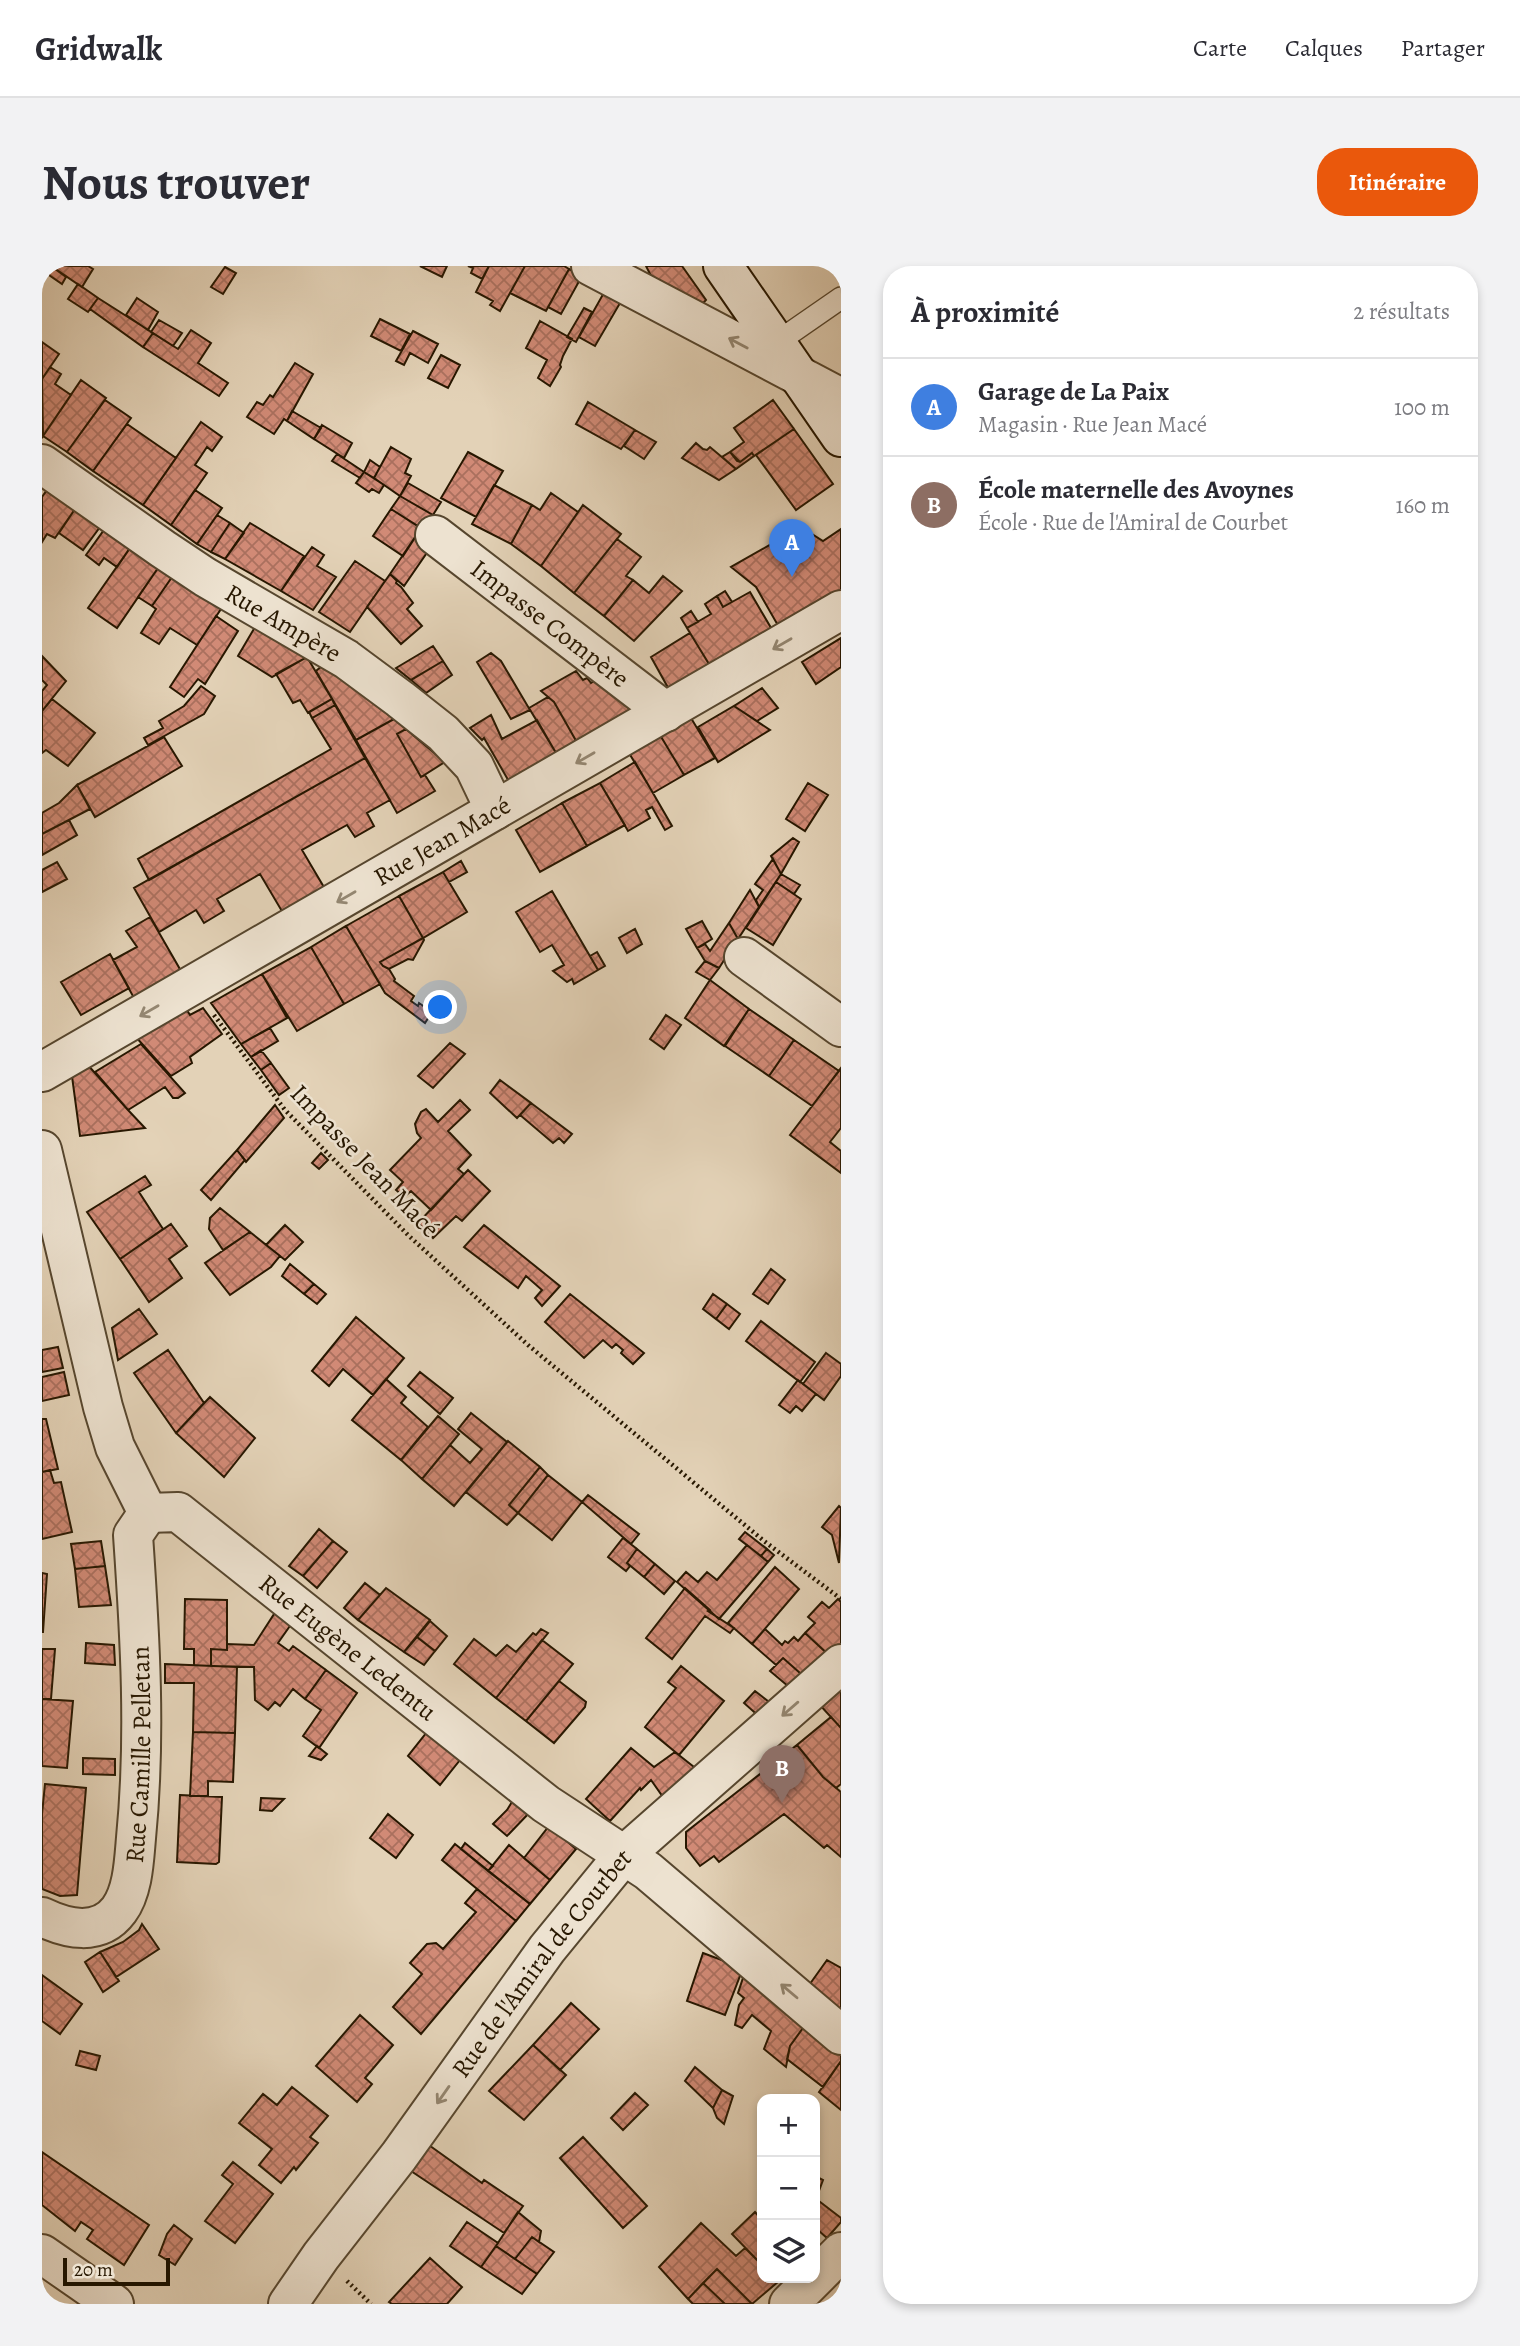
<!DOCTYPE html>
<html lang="fr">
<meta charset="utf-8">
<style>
:root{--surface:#fff;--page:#f2f2f3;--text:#2b2b33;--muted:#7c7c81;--line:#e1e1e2;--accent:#ea580c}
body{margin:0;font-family:Alegreya,serif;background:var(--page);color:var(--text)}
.controls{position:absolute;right:21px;bottom:21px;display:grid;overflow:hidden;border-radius:14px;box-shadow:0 4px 10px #0003}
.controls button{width:63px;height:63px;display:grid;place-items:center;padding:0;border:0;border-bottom:2px solid var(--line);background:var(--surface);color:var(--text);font:35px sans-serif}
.scale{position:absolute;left:21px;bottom:18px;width:107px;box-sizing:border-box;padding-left:7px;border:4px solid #271700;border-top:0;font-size:19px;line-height:24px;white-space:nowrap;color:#271700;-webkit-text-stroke:5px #ede2d0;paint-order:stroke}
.you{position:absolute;left:399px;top:742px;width:24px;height:24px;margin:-18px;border:5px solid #fff;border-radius:50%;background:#1a73e8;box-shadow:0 0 0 10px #1a73e833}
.badge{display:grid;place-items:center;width:46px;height:46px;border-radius:50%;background:var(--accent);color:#fff;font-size:23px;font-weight:700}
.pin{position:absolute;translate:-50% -58px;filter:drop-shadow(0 2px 4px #0008)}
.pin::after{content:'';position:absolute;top:37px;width:24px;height:21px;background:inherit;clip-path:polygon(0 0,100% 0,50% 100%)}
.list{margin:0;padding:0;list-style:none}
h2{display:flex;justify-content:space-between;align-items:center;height:91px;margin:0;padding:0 28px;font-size:30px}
h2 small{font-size:23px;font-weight:400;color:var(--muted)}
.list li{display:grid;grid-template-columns:46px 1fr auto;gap:21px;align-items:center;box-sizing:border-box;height:98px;padding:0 28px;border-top:2px solid var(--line)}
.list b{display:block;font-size:26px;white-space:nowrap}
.list p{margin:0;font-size:23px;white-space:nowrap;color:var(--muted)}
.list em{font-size:23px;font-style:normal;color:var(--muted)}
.icon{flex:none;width:38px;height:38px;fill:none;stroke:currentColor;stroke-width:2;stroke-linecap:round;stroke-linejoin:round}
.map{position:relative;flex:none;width:799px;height:2038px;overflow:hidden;border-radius:28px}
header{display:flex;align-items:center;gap:42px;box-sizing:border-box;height:98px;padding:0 35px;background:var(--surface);border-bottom:2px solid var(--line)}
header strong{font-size:33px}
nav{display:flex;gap:38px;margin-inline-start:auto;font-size:24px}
.intro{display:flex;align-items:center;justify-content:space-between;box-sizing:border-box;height:168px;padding:0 42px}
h1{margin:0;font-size:49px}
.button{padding:18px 32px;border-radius:28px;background:var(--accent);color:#fff;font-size:24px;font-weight:700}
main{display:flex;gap:42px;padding:0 42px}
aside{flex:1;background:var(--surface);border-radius:28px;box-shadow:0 4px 10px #0003}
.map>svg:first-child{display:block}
.building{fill:url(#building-cross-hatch);stroke:#271700;stroke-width:2}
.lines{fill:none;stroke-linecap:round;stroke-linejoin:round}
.lane-casing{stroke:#56462e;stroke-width:24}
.street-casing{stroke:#56462e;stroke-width:42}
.secondary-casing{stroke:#271700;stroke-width:42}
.path{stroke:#271700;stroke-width:4.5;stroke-dasharray:2 3.5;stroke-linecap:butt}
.lane{stroke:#ede2d0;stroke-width:21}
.street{stroke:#ede2d0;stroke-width:38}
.secondary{stroke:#ede2d0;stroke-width:38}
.oneway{stroke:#948772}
.labels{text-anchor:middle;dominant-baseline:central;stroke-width:5;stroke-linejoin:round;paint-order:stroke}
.street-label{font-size:26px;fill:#271700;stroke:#ede2d0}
</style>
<header>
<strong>Gridwalk</strong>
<nav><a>Carte</a><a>Calques</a><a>Partager</a></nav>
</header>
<div class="intro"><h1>Nous trouver</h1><a class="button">Itinéraire</a></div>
<main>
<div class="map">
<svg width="799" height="2038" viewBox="0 0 799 2038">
<defs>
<pattern id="building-cross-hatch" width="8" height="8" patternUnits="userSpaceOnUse" patternTransform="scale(1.75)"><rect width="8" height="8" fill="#d18a76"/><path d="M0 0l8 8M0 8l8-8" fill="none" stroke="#aa705e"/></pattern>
</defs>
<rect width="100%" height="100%" fill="#e3d2b7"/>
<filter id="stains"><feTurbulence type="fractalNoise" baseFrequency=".00286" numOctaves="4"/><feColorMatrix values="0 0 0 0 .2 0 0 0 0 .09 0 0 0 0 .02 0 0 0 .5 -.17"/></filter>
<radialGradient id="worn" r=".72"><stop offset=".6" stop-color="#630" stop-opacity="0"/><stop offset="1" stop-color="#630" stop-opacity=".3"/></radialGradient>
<path class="building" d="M9,0L24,11L20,18L4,7Z
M9,0H46L51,3L40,21Z
M378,0H405L400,11Z
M426,0H447L440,13L429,7L431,2Z
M447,0H483L458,45L448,39L451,35L434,26Z
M483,0H522L527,3L504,45L468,27Z
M604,0H640L664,34L655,44L614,20Z
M183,1L194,7L181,28L169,21Z
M527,3L540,10L519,48L506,41Z
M36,18L56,32L46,46L26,33Z
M564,23L581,32L553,80L537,71Z
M56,32L111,67L101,81L48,43Z
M95,32L116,46L106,64L84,49Z
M542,42L550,46L534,76L525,71Z
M338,53L368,68L359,85L329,70Z
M117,54L140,67L131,80L109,66Z
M498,55L530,73L521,90L518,99L519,101L508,120L496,112L505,94L484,82Z
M149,64L169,77L156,97L186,117L177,130L101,81L111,67L136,83Z
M371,65L396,78L386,97L368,87L362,99L354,95Z
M0,76L17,88L0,113Z
M399,89L418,99L406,122L386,112Z
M253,97L271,108L245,155L242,153L232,168L205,151L215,136L221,139L228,129L231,131Z
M8,101L19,108L13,118L29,129L1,170L0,113Z
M39,114L64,132L25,186L1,170Z
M63,134L89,152L51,205L25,186Z
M731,134L752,163L712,190L710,187L698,196L695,195L688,186L702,176L692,162Z
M546,136L593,164L579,183L534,158Z
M250,145L279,162L272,173L245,155Z
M159,156L180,171L170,185L165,181L153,199L165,207L129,259L101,239Z
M85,158L134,192L101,239L51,205Z
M280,159L310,177L302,192L272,173Z
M752,163L791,218L754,244L714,189Z
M593,164L614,176L602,193L582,180Z
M654,177L661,183L665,184L668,181L694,203L677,214L640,192Z
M349,181L369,193L363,207L369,210L358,230L332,212Z
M426,186L461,205L434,251L399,232Z
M688,186L698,196L710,187L712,190L694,203L680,191Z
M295,188L322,206L318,212L290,195Z
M328,194L338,201L332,212L322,206Z
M322,206L342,219L337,227L330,223L327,226L314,217Z
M366,217L399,236L391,249L358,230Z
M452,219L490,239L469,278L430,258Z
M5,224L33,243L13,272L5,268L0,276V231Z
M153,224L180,242L155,278L129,259Z
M509,227L536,246L499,300L469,278L490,239L498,244Z
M358,230L391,249L382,264L349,243Z
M541,239L579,268L532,327L499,300Z
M33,243L58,261L41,284L17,267Z
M349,243L382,264L376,267L361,290L331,270Z
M175,249L188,257L169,286L155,278Z
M188,257L202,267L183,293L169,286Z
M208,257L262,290L239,325L183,293Z
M759,261L781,275L799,263V328L738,363L714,321L689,301Z
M62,264L88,282L75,301L62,292L57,299L44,289Z
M376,267L391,278L362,320L348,308Z
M575,273L599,291L584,310L591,314L562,350L532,327Z
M270,281L282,289L275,300L294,311L271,344L239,325Z
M88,282L116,302L75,362L46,342Z
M313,295L343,315L308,366L277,346Z
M116,302L130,311L110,340L96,331Z
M348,308L355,315L354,317L359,321L371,337L365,343L380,360L359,378L325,341Z
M621,310L640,325L592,375L562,350L591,314L607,327Z
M130,311L179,343L155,379L128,362L117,378L99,367L114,343L110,340Z
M683,325L690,336L681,341L675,330Z
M708,326L732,367L670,403L645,362L669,348L663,338L675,330L681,341Z
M649,345L656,356L645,362L639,352Z
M174,350L196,365L163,418L156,413L142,431L128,421Z
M213,361L265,391L230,411L196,390Z
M648,367L670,403L629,427L609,391Z
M799,372V401L774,418L760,396Z
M391,380L401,395L369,414L354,402Z
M449,387L459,395L488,444L469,453L435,396Z
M0,390L24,415L0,445V425L5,419L0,414Z
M265,391L290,433L266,447L258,434L251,437L234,408Z
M401,395L410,409L384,427L369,414Z
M281,399L352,453L314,474L274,405Z
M534,405L541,414L545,412L549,417L561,409L602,443L537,480L512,436L499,425Z
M159,420L173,430L162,448L106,479L102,472L121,462L117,455L142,440Z
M720,422L736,442L715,455L692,440Z
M506,431L512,436L537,480L517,492L487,442Z
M10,433L53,467L26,500L4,484L0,487V445Z
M290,433L293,439L270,452L267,446Z
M293,439L323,492L107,614L96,593L289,483L270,452Z
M692,440L728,464L676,496L656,461Z
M449,449L460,473L495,454L517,492L469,519L442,472L440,474L428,462Z
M649,452L673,492L642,509L618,469Z
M352,453L364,463L355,468L379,511L383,509L393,525L355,547L314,474Z
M364,463L403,496L379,511L355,468Z
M618,469L642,509L611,527L587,487Z
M122,471L140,500L53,551L35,519Z
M323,492L348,534L325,547L332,560L313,571L305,559L260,584L283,623L241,647L218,608L175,633L182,645L162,657L154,644L117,666L92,622Z
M593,496L630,560L623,564L610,541L604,544L608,552L586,565L558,517Z
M558,517L583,559L545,580L520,537Z
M766,517L786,529L763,565L744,553Z
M35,519L48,543L0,568V547L17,537Z
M520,537L545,580L498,606L474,564Z
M27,554L35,569L0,589V568Z
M751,572L757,576L739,608L729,590Z
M731,593L739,608L717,641L714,634L721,624L713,618Z
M419,595L425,606L407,616L401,606Z
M15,596L25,613L0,626V604Z
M401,606L425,646L381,672L357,630Z
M739,608L758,619L752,628L734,616Z
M734,616L759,633L731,679L704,662Z
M708,624L717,641L696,673L687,657Z
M510,625L556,704L532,718L530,713L525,716L511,705L522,699L510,679L498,686L474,646Z
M357,630L381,672L338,696L341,700L347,703L353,713L352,715L372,730L369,735L376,740L377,737L390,746L383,757L343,727L304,660Z
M108,651L139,705L92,732L71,694L95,681L84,665Z
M660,655L670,673L655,682L644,663Z
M687,657L696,673L677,702L663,695L655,682L663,678L668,685Z
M304,660L338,718L302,738L269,681Z
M593,663L600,678L585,687L577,672Z
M381,672L382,674L371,694L366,693L347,703L341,700L338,696Z
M269,681L302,738L255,765L220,708Z
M555,686L563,700L556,704L548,690Z
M68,688L87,722L39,749L19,716Z
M663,695L677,702L668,714L654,706Z
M220,708L245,752L199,778L169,737Z
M668,714L707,743L682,780L643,752Z
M143,741L148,749L161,742L180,768L148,791L150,797L129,810L92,769Z
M707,743L752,774L727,810L683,780Z
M624,749L639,759L622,783L608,773Z
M228,762L236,775L209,791L199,778Z
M752,774L797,805L770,840L727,810Z
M408,777L423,788L391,822L376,810Z
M99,778L143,827L136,832H131L123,821L86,844L53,806Z
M219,784L229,797L219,804L209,791Z
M44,797L86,844L103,862L38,870L29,803Z
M229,797L247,822L237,829L219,804Z
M799,802V862L788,876L799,885V907L748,869Z
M458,814L489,837L475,852L448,827Z
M418,834L428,844L406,865L429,889L416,903L422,908L389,944L369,925L362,931L354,924L361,916L348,904L379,872L375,867L373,858L379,846L384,843L396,856Z
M489,837L530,868L522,877L517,872L511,877L478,849Z
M233,839L242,852L204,896L195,884Z
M195,884L203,894L169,934L159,924Z
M279,887L286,894L277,903L270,897Z
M426,904L448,925L420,955L414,950L391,972L376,957Z
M103,910L109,919L97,926L121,963L78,993L45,946Z
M178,942L208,966L181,984L167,963L168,952Z
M129,958L145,980L127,993L140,1012L107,1036L78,993Z
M243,959L261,976L243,994L224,979Z
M442,959L518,1020L500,1040L493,1032L500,1024L484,1010L476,1022L422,981Z
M208,966L238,990L229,1001L188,1029L163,997Z
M248,998L272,1018L262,1028L240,1010Z
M729,1003L743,1014L726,1038L711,1028Z
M272,1018L284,1028L275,1038L262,1028Z
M528,1028L602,1087L591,1098L579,1087L581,1084L574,1078L570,1082L561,1074L542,1092L503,1056Z
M671,1028L685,1038L674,1053L661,1043Z
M685,1038L698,1048L687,1063L674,1053Z
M97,1043L115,1068L76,1094L70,1062Z
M314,1051L362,1092L331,1129L301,1103L287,1120L270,1105Z
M719,1055L773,1096L758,1116L704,1075Z
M16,1081L21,1102L0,1106V1084Z
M126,1084L162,1137L134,1167L92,1107Z
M784,1087L799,1098V1110L782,1134L761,1118Z
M22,1106L27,1129L0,1135V1111Z
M378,1106L411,1132L398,1148L366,1120Z
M344,1113L364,1131L359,1137L386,1161L359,1194L310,1154Z
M756,1114L774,1128L760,1145L754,1140L748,1147L737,1139Z
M168,1131L213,1172L182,1211L134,1167Z
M429,1147L465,1176L412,1240L380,1213L408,1179L428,1197L440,1183L416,1163Z
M396,1150L417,1168L380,1213L359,1194Z
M0,1153H4L16,1203L0,1206Z
M466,1175L498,1201L467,1239L476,1247L465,1259L424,1226Z
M498,1201L506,1209L476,1247L467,1239Z
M8,1204L12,1217L19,1216L30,1266L0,1273V1206Z
M506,1209L540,1236L510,1274L476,1247Z
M546,1229L597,1268L589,1278L540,1236Z
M797,1240L799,1242L797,1297L790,1269L780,1261Z
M277,1263L291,1275L261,1310L247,1300Z
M703,1266L725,1283L719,1290L697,1273Z
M581,1272L595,1283L585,1297L588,1300L584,1305L566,1291Z
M59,1275L63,1300L33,1303L29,1278Z
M291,1275L305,1286L275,1322L261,1310Z
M705,1279L726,1296L677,1353L635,1316L644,1306L656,1316L665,1306L675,1314Z
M595,1283L613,1298L602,1311L585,1297Z
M725,1283L732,1289L726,1296L719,1290Z
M613,1298L633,1315L622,1328L602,1311Z
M63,1300L69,1339L37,1341L33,1303Z
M733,1301L757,1323L710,1378L686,1357Z
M0,1307L5,1308L1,1366H0Z
M323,1317L338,1329L316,1354L302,1342Z
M344,1322L388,1354L362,1386L316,1354Z
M643,1322L668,1344L666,1345L692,1362L688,1367L663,1350L630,1393L604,1372Z
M143,1333L185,1334V1384L169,1383V1400H152V1383H142Z
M796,1333L799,1336V1383L790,1392L763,1367L773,1357L766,1351L780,1336L787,1342Z
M234,1345L250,1357L236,1377L247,1385L251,1380L284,1404L263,1433L251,1423L238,1440L233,1436L226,1444L213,1434L212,1401L169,1400V1383L185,1384V1378L212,1379Z
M388,1355L405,1370L393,1385L375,1371Z
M499,1363L506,1367L454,1432L412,1398L432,1373L454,1390L465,1379L474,1386L491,1367L494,1369Z
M723,1363L740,1379L743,1375L746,1377L752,1371L756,1375L763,1367L790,1392L767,1415L741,1392L734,1399L710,1378Z
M375,1371L393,1385L382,1399L362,1386Z
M500,1374L531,1398L484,1455L454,1432Z
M44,1377L72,1379L73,1399L43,1397Z
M0,1383H13L9,1433H0Z
M741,1392L767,1415L753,1426L728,1405Z
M123,1398L195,1401L193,1467L151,1466L152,1417H123Z
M639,1400L682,1435L637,1489L603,1461L634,1422L626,1416Z
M284,1404L315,1427L277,1482L261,1470L279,1444L263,1433Z
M517,1415L544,1436L543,1441L512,1477L484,1455Z
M799,1419V1462L777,1438Z
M713,1425L735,1442L721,1454L702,1437Z
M0,1433L31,1435L25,1502L0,1500Z
M789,1451L799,1462V1518L794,1522L781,1511L755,1479Z
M389,1461L422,1489L398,1519L366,1490Z
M151,1466L193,1467L191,1516L166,1515V1530H148Z
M755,1479L781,1511L799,1526V1591L785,1579L782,1582L742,1548L677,1596L672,1590L658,1600L644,1582V1566Z
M275,1480L285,1488L279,1494L267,1490Z
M589,1482L612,1501L633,1486L657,1505L621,1531L609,1514L599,1524L598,1522L568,1555L544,1533Z
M41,1492L73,1493V1509L41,1508Z
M3,1518L44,1522L35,1629L18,1630L0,1623V1548Z
M138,1529L180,1531L177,1596L174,1598L135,1596Z
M473,1531L489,1545L465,1570L451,1558L465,1544Z
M219,1532L242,1533L230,1545L218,1544Z
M346,1548L371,1569L354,1592L328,1572Z
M507,1560L534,1583L508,1614L482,1592Z
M423,1577L451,1600L446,1605L419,1583Z
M413,1578L488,1638L474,1655L400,1594Z
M467,1579L508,1614L488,1638L446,1605Z
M435,1623L474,1655L379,1768L351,1741L380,1708L368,1697L385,1678L394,1677L401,1683L434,1646L423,1637Z
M100,1658L117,1683L74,1711L58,1686L81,1676L97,1664Z
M58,1686L77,1715L61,1726L43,1696Z
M661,1687L701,1702L683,1749L645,1735Z
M785,1694L799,1702V1751L765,1722Z
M704,1703L766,1755L748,1780L744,1801L722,1783L729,1765L710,1749L700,1762L693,1759L697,1739L702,1732L696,1727Z
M0,1709L40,1738L18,1768L0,1755Z
M529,1737L557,1763L518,1804L491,1779Z
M318,1749L351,1779L323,1812L330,1818L315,1836L274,1800Z
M766,1755L799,1783V1795L781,1821L745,1793L748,1780Z
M491,1779L524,1809L482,1854L447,1825Z
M38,1785L58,1790L54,1804L34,1799Z
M799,1795V1844L777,1826Z
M653,1801L680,1824L671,1842L643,1815Z
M250,1821L286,1850L268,1871L276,1877L254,1904L252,1901L239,1917L217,1899L230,1883L197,1857L221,1828L235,1839Z
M680,1824L691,1830L682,1858L675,1852L671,1842Z
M593,1827L606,1839L581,1864L569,1852Z
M541,1871L605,1940L581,1962L518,1892Z
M384,1877L440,1917L442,1914L481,1940L462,1967L366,1903Z
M0,1886L107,1959L82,1999L45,1973L51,1964L39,1956L33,1965L0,1939Z
M191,1896L231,1928L193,1977L163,1955L191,1918L180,1909Z
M773,1910L781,1914L774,1933L773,1932Z
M773,1932L799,1952V1956L785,1972L776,1964L773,1967Z
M476,1946L499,1965L497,1976L490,1971L473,1993L454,1980Z
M713,1946L720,1954V1999L690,1968Z
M425,1956L456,1977L439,2001L408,1980Z
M659,1957L694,1990L703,1982L720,1999V2012H733L737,2015L710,2038L675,2003L646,2033L617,2001Z
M132,1959L150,1973L133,1999L117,1989L125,1968Z
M490,1971L512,1986L495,2008L473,1993Z
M454,1980L495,2008L480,2028L439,2001Z
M388,1992L420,2021L405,2038H350L347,2036Z
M675,2003L710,2038H683L661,2017Z
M661,2017L683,2038H651L646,2033Z"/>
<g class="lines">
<defs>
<path id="lane" d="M734,77L799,32"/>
<g id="street">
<path d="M549,0L799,132"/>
<path id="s1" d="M0,198L121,283L163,311L304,393L358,433L401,467L432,500L453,544"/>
<path id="s2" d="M393,269L624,446"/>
<path d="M702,691L799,761"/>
<path id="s3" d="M0,806L799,344"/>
<path d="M0,884L61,1141L73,1181L106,1247"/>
<path id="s4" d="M106,1247L136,1246L504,1538L606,1605L799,1769"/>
<path id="s5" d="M0,1651C25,1663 57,1671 77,1644C91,1625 92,1595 94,1572C104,1471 98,1370 91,1269L106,1247"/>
<path d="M0,1988L72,2038"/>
<path id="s6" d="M246,2038L279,1990L357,1890L505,1683L581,1590L799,1398"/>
<path d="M747,2038L799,1986"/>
</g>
<path id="secondary" d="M681,0L799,171"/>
</defs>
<use href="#lane" class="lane-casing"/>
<use href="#street" class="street-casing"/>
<use href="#secondary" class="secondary-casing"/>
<path class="path" d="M172,749L243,844L367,970L486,1079L722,1275L799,1333
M305,2015L329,2038"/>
<use href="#lane" class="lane"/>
<use href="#street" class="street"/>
<use href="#secondary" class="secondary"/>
</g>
<defs><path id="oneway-shaft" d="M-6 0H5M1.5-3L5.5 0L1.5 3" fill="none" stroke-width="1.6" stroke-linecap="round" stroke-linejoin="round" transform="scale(1.75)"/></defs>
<g class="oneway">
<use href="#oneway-shaft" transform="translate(696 77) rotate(-152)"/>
<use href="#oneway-shaft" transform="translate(740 378) rotate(150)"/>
<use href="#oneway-shaft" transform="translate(543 492) rotate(150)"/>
<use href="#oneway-shaft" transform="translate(304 631) rotate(150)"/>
<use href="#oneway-shaft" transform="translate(107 745) rotate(150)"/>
<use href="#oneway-shaft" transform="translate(748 1443) rotate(139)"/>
<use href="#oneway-shaft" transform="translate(747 1725) rotate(-140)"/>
<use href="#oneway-shaft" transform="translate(401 1829) rotate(125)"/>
</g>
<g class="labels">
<g class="street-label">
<text stroke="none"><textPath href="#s1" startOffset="289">Rue Ampère</textPath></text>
<text stroke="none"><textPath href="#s2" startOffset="145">Impasse Compère</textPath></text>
<text stroke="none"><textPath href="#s3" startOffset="462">Rue Jean Macé</textPath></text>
<text transform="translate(323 895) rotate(46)">Impasse Jean Macé</text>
<text stroke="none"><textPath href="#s4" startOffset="247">Rue Eugène Ledentu</textPath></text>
<text stroke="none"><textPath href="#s5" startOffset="243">Rue Camille Pelletan</textPath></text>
<text stroke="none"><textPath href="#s6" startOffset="425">Rue de l'Amiral de Courbet</textPath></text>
</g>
</g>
<rect width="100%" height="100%" filter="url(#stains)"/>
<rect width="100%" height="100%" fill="url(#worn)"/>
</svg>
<div class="controls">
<button>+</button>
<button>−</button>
<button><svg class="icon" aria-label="layers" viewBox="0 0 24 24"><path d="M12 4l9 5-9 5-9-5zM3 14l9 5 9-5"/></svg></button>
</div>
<div class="scale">20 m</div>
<div class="you"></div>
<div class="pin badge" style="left:750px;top:311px;background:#3f7fe0">A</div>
<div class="pin badge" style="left:740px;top:1537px;background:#8d6e63">B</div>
</div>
<aside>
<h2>À proximité<small>2 résultats</small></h2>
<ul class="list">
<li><span class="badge" style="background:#3f7fe0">A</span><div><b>Garage de La Paix</b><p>Magasin · Rue Jean Macé</p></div><em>100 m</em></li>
<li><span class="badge" style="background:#8d6e63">B</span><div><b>École maternelle des Avoynes</b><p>École · Rue de l'Amiral de Courbet</p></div><em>160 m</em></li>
</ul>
</aside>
</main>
